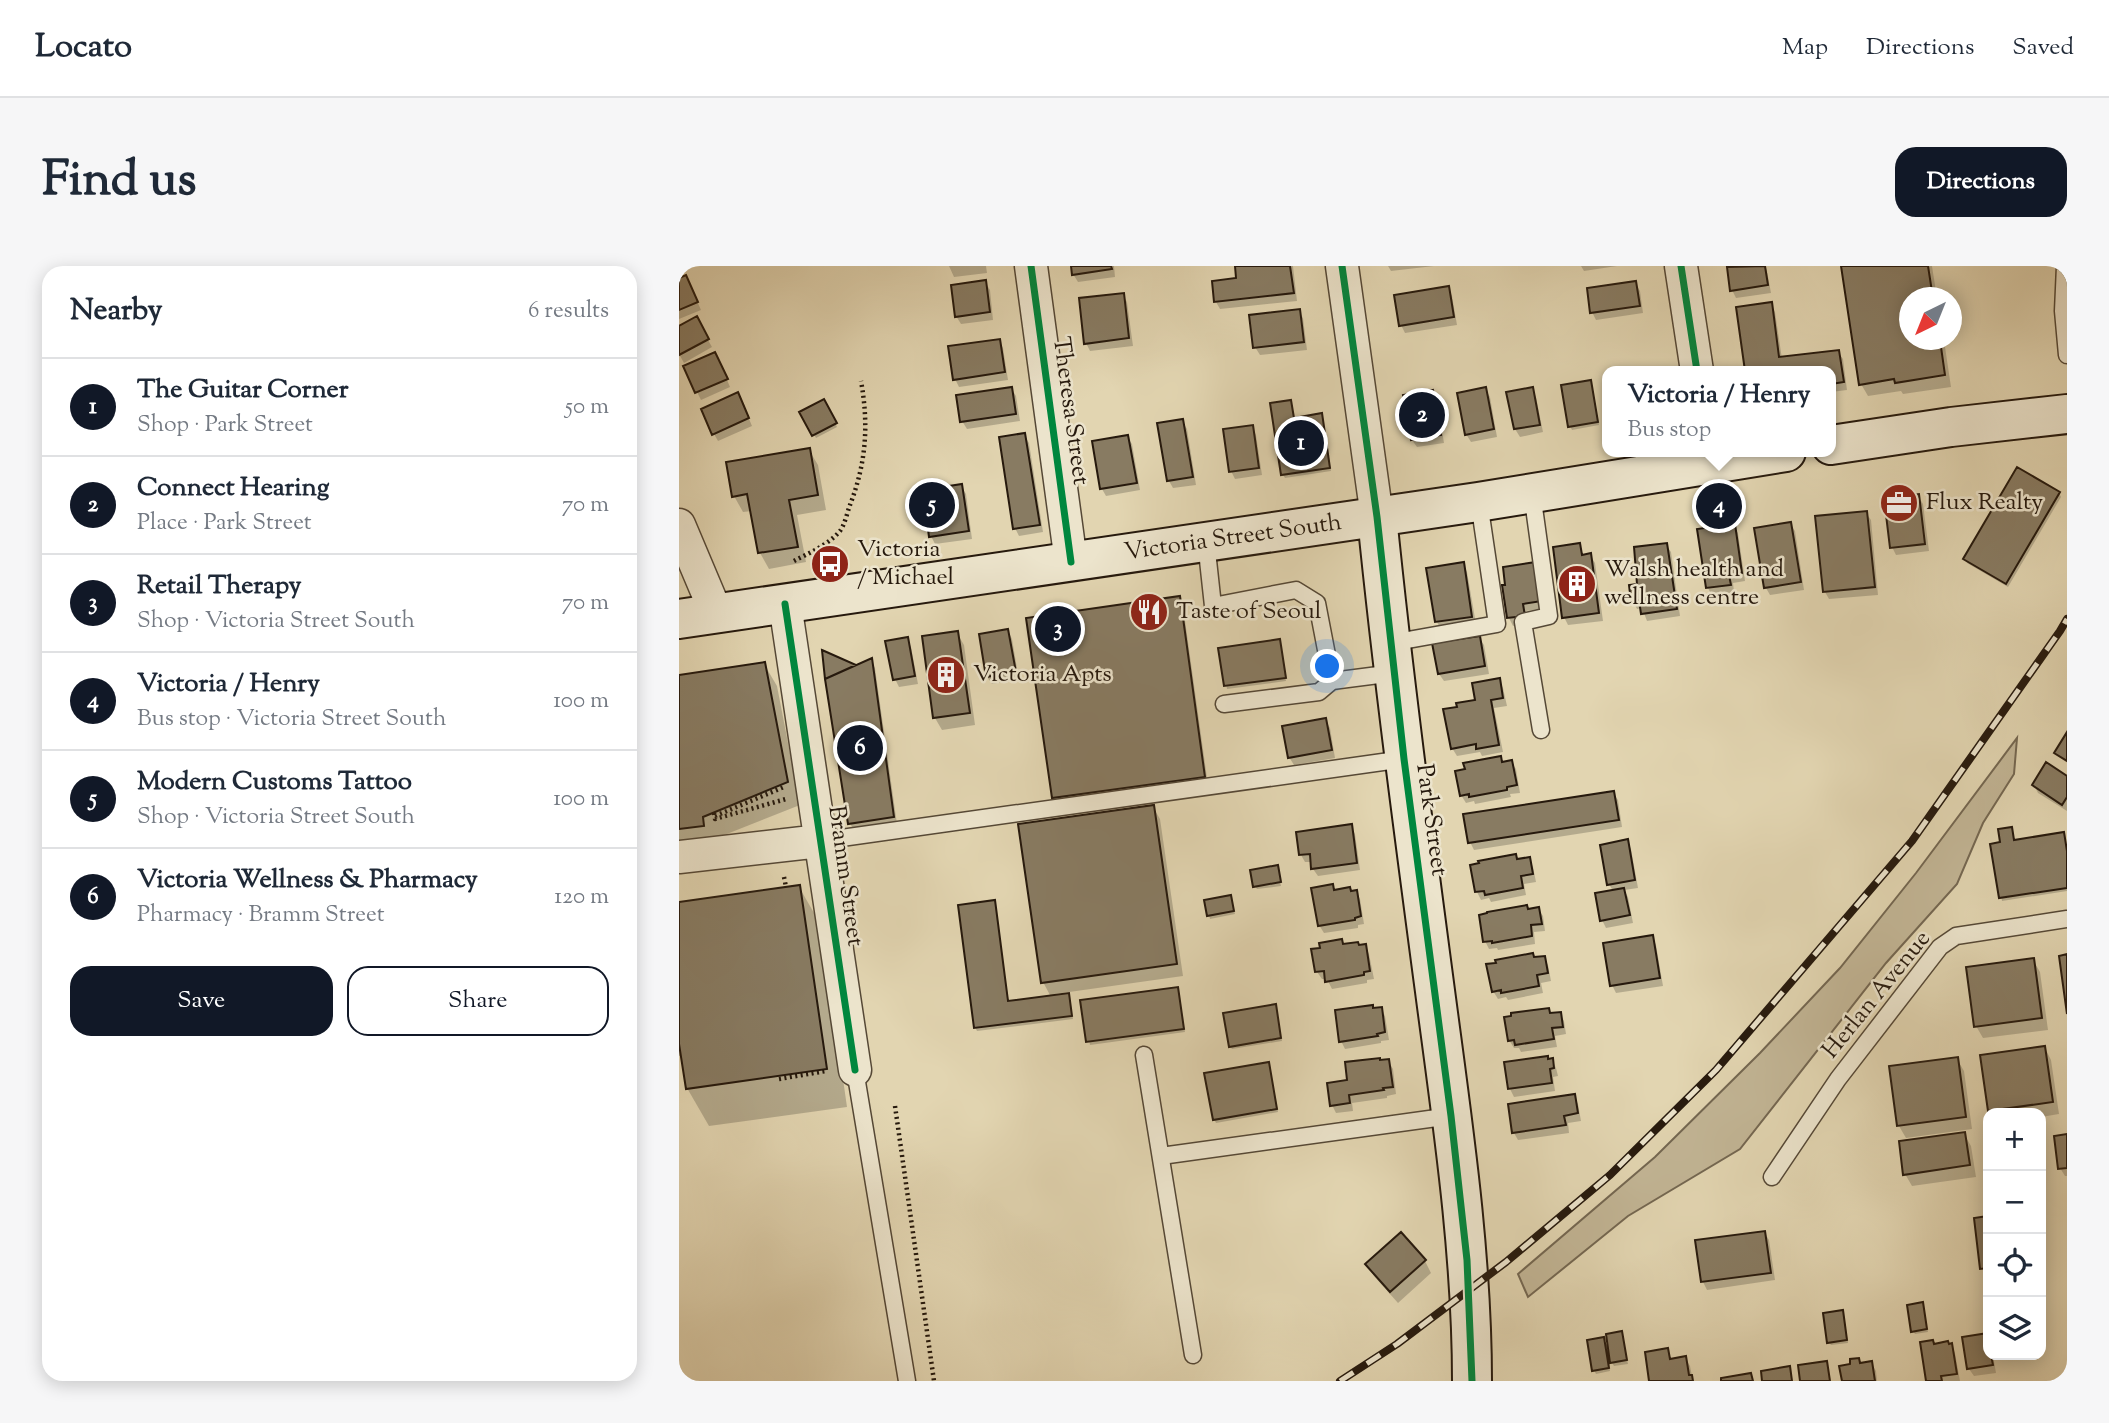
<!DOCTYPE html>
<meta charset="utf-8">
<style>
:root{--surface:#fff;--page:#f6f6f7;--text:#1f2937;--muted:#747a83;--line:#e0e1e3;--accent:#111827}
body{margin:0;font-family:"Sorts Mill Goudy",serif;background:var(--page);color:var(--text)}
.controls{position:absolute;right:21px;bottom:21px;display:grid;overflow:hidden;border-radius:14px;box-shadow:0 4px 18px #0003}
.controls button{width:63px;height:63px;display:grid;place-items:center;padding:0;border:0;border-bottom:2px solid var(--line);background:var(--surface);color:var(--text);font:35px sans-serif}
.compass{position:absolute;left:1220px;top:21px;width:63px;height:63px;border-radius:50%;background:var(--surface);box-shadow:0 4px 18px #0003;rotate:223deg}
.you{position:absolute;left:649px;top:401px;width:24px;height:24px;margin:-18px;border:5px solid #fff;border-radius:50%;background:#1a73e8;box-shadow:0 0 0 10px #1a73e833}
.badge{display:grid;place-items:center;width:46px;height:46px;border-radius:50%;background:var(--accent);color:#fff;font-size:23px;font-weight:700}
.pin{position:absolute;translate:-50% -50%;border:4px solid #fff;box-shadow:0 2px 7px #0006}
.popup{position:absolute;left:923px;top:100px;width:234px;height:91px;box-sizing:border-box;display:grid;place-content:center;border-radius:14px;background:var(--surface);filter:drop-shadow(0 2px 5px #0005);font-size:23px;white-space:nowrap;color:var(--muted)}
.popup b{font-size:26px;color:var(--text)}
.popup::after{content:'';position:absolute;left:50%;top:100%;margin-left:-14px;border:14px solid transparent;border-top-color:var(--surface)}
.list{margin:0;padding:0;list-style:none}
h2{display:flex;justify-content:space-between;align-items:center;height:91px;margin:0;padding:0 28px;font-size:30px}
h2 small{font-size:23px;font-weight:400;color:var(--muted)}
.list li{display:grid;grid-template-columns:46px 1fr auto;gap:21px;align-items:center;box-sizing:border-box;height:98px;padding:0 28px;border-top:2px solid var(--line)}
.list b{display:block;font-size:26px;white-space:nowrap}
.list p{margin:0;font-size:23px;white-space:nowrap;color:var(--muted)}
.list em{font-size:23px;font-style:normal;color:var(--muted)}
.actions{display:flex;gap:14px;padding:21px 28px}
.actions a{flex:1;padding:16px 0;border:2px solid var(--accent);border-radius:21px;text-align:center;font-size:24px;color:var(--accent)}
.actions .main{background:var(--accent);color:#fff}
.icon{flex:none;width:38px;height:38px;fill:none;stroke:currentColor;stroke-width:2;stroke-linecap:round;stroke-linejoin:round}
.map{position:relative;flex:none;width:1388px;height:1115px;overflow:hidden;border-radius:21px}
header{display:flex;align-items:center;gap:42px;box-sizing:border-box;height:98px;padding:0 35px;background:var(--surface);border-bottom:2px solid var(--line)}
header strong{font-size:33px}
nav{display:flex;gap:38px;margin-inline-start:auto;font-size:24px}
.intro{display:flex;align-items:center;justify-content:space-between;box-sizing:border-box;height:168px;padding:0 42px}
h1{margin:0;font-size:49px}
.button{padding:18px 32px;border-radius:21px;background:var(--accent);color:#fff;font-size:24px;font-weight:700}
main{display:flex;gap:42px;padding:0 42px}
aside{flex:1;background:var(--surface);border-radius:21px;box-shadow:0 4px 18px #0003}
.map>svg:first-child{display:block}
.green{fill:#c2b595;stroke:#746751;stroke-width:2}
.shadow{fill:#0003}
.building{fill:#887b62;stroke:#26190d;stroke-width:2}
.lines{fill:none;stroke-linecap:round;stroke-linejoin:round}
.lane-casing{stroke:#554836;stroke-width:19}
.street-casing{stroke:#554836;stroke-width:35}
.secondary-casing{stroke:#26190d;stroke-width:42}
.path{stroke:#26190d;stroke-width:4.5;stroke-dasharray:2 3.5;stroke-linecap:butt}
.lane{stroke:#ece4cc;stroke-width:16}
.street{stroke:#ece4cc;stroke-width:32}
.secondary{stroke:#ece4cc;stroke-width:38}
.rail-casing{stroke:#26190d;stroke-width:8}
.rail{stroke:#ece4cc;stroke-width:5;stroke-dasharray:16;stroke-linecap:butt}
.cycleway-casing{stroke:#ece4cc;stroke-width:11}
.cycleway{stroke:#00873e;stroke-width:7}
.labels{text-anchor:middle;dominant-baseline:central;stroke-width:5;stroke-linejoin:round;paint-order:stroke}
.street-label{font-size:24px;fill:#26190d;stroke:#ece4cc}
.poi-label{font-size:24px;fill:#26190d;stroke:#ece4cc;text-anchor:start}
</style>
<header>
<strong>Locato</strong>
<nav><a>Map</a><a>Directions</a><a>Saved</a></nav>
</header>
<div class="intro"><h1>Find us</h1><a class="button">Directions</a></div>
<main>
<aside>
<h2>Nearby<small>6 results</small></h2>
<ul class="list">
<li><span class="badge">1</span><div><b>The Guitar Corner</b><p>Shop · Park Street</p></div><em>50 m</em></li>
<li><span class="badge">2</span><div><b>Connect Hearing</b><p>Place · Park Street</p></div><em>70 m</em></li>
<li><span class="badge">3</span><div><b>Retail Therapy</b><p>Shop · Victoria Street South</p></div><em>70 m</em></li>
<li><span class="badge">4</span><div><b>Victoria / Henry</b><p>Bus stop · Victoria Street South</p></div><em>100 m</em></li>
<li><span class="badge">5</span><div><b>Modern Customs Tattoo</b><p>Shop · Victoria Street South</p></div><em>100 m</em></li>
<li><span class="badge">6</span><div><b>Victoria Wellness &amp; Pharmacy</b><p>Pharmacy · Bramm Street</p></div><em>120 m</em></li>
</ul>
<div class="actions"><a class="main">Save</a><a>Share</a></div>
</aside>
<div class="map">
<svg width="1388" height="1115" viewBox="0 0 1388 1115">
<rect width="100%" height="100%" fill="#e2d5b1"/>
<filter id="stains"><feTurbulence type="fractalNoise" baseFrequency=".00286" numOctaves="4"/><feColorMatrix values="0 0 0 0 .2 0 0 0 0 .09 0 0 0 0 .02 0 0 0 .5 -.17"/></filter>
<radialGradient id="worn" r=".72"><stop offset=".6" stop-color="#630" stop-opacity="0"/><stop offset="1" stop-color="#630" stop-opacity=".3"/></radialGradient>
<path class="green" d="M1338,472L1335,508L1304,557L1278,618L1207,697L1061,883L949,950L849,1031L839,1008L976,891L1081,787L1161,702L1237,607Z"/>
<path class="shadow" d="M270,0H307L308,7L275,11Z
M393,0H435L436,11L399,16L394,8Z
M557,0H614L618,35L541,43L537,36L559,14Z
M709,0H755L712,5Z
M902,0H938L905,5Z
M1065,0H1086L1088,5L1092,27L1057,32L1053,24L1050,2Z
M1164,0H1253L1258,32H1230V74H1265L1272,121L1224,128L1222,125L1189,130L1182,118Z
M0,14L11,19L22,44L0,53Z
M306,16L311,24L314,54L282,58L277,50Z
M956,17L961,25L964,47L917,54L913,46Z
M769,22L773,30L778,59L726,67L722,59Z
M444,29L448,36L454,80L411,85L407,77Z
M1092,38L1096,46L1103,93L1159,86L1164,93L1168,124L1152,126V105H1067L1059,42Z
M620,45L624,52L628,84L581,89L576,81Z
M17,53L33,81L5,97L0,88V62Z
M320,75L324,82L329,114L280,121L276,113Z
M40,95L51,121L22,134L18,126Z
M913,119L920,159L893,164L891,160Z
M332,122L337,130L341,155L288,163L283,155Z
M806,123L811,131L818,171L792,176L787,168Z
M853,123L857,131L864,166L841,171L836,163L830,127Z
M753,126L758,134L765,177L738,181L733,174Z
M145,135L158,161L137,172L123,146Z
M63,136L73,160L39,175L35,168Z
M611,136L615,153H643L652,205L606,212L604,209Z
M503,155L508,163L517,219L494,222L490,215Z
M573,161L577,169L583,209L556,213L552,205Z
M345,169L350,177L364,266L340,270L336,262Z
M448,171L453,178L461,224L427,230L423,223Z
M130,184L139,199L147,244L118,249L127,296L90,303L81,287L73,245L64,246L55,230Z
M282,220L287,228L293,273L256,278L252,270Z
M1380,227L1382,231L1329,321L1288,297L1286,293Z
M1239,230L1244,238L1250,285L1217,289L1213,281Z
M1187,247L1192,254L1199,329L1150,333L1146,326Z
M1111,258L1116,265L1125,324L1091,329L1087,322Z
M1055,260L1059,267L1066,315L1054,317L1055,326L1033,330L1029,322L1020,265Z
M900,279L905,290L911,289L916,297L924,355L889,359L885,351Z
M987,279L992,286L1001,350L968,355L963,342L958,343L954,335L960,319Z
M784,298L788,306L797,358L762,364L758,356L749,303Z
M857,298L866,342L847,345L849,358L834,360L830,352Z
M500,332L504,340L529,519L379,540L375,532L349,353Z
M329,365L333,373L340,414L313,418L308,411Z
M278,367L285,379L296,459L263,464L256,452Z
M800,372L805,379L810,408L765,415L760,408Z
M228,373L232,381L239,418L220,421L216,413Z
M600,375L607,415L548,423L541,384Z
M145,387L177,401L192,395L196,402L218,558L175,565L171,557Z
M85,398L98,420L121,539L0,587V410Z
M820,414L824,422L828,440L815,442L824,486L803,490L801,486L778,490L773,482L798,436Z
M646,454L651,462L656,492L615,499L610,491Z
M821,492L824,497L832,496L837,503L841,527L831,528L832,531L796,538L795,535L787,537L782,529Z
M1388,512V545L1359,527L1355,519Z
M934,527L939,534L943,561L795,584L791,576Z
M474,541L481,553L504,710L376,728L377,731L389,729L394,753L298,765L296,761L315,636L330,737L372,731L364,716Z
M672,560L676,568L681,604L639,610L634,603L633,596H626L622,589Z
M1332,563L1336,576L1384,568L1388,583V625L1323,635L1313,579L1323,578Z
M948,575L952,583L959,622L945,624L949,631L954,657L927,662L923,654L934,625L930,618Z
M836,590L839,595L850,593L854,601L857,616L845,618L847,629L812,636L810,632L802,634L798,626Z
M598,601L602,620L578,623L576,620Z
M653,620L656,626H677L681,633L685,658L679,659V662L645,667L640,659Z
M120,621L142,659L168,841L30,860L8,822L4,789L0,790V638Z
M551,631L556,648L531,653L530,649Z
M859,643L864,650L866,665L855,666L856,678L819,684L818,682L810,683L806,675L849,644Z
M973,671L977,679L984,720L937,727L933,719Z
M665,680H686L690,688L695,713L688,714V717L653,723L648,713H643L638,706Z
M865,692L869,699L872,715L862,717L864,727L829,734L827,731L819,733L814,725L856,693Z
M1354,694L1361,706L1369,764L1304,772L1297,760Z
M498,723L506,766L411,779L403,736Z
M702,742L706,750L710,774L702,775V777L666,783L662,775L695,743Z
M597,743L603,775L553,783L551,780Z
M869,744L872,749L881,748L885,755L887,768L876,770L878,781L842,786L840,782H835L830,774Z
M1366,782L1372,794L1380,848L1362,851V847H1312L1311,844Z
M1278,793L1285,805L1293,863L1227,872L1220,860L1212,801Z
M873,794L877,802L879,810L874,811L876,825L835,831L831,823L827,798Z
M709,795L714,803L717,828L708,830V832L673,837L674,845L657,847L653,839L670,815L701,796Z
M591,801L599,846L537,857L535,853Z
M895,830L899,838L902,855L889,857L890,867L839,874L835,867L831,840Z
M1285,868L1292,880L1297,911L1233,920L1226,908Z
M1388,870V910H1386L1381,902Z
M1309,952V1013L1303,1002L1297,954Z
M1085,966L1090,974L1096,1014L1028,1024L1024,1016Z
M746,995L752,1007L719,1037L695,1010L688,998Z
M1243,1038L1249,1066L1236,1068L1234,1065Z
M1165,1049L1169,1077L1152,1079L1150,1076Z
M942,1067L949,1098L935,1100L929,1090L931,1105L917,1108L915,1104L924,1073L931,1084Z
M1308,1069L1309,1089H1314L1317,1107L1295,1110L1290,1103Z
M1255,1079H1272L1276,1087L1281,1115H1249Z
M988,1084L993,1094L1006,1092L1011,1100L1014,1115H972Z
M1179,1093L1182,1099L1192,1097L1197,1105L1198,1115H1165L1173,1100Z"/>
<path class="building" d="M392,0H432L433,3L393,9Z
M556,0H611L615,27L535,36L533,15L557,12Z
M1086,0L1089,19L1051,25L1048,1Z
M1162,0H1249L1254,32H1230V74H1261L1266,109L1216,117L1215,113L1180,119Z
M7,9L19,36L0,44V12Z
M307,14L311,46L276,51L272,19Z
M957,15L961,40L911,47L908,22Z
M770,20L775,51L720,60L715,29Z
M445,27L450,72L405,78L400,32Z
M1093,36L1100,91L1160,84L1165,116L1152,118V105H1066L1057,41Z
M621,43L625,76L574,82L570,49Z
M18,50L30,73L0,89V60Z
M321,73L326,106L274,114L269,80Z
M36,86L49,113L16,127L4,100Z
M912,114L919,156L889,161L882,119Z
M333,121L337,148L281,156L277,129Z
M807,121L815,163L786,169L778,127Z
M854,121L861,159L835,163L827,126Z
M754,124L762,169L732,174L724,129Z
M59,126L70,152L33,169L22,143Z
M145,133L158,157L133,170L120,146Z
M612,134L615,152L643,147L651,202L602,209L591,137Z
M504,153L514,211L488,215L478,157Z
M574,159L580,202L550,206L544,163Z
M346,167L361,259L334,263L320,171Z
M449,169L458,217L421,223L413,175Z
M131,182L139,229L110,234L119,281L79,287L68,228L53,231L47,196Z
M1338,201L1381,226L1327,318L1284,293Z
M283,218L290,265L250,271L244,224Z
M1240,228L1246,278L1211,282L1205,232Z
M1188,245L1196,321L1144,326L1136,250Z
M1112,256L1122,316L1085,322L1075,262Z
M1056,258L1063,307L1050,309L1052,319L1027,322L1018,263Z
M901,277L903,289L912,287L920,347L883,352L874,281Z
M988,277L998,343L962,348L960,334L952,336L950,319L958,318L955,281Z
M785,296L793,351L756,356L747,302Z
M857,296L863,335L844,338L846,350L828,352L823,319H826L824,301Z
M501,330L526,511L373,532L347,352Z
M329,363L337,406L307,411L300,368Z
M279,365L291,447L254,452L243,370Z
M801,370L806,400L759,408L753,377Z
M229,371L236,410L214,414L206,375Z
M601,373L607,412L545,420L539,382Z
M143,384L177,399L146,413Z
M193,392L215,551L169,558L146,413Z
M86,396L109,516L24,551L25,560L0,563V409Z
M821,412L824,432L812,434L820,479L797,483V478L772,483L764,443L778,441L777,437L796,434L793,417Z
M647,452L653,484L609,492L603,460Z
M1388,466V495L1375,487Z
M822,490L823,496L833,494L838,519L828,521V524L790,531V528L781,530L776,505L786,503L784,497Z
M1367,496L1388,510V531L1383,539L1353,519Z
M935,525L940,554L789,577L784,548Z
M475,539L498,698L362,717L339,558Z
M673,558L678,597L632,603L631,588L620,589L617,566Z
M1333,561L1335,574L1385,566L1388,585V622L1320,632L1311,578L1321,576L1319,563Z
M949,573L956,614L928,619L921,579Z
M837,588L838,593L851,591L854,608L842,610L844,622L806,629L805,625L796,626L791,599L800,597L799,595Z
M599,599L602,616L574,621L571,604Z
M654,618L655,624L671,621L672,625L678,624L682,650L676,652V654L639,660L632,622Z
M121,619L148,803L7,823L0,778V636Z
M945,622L951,649L921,655L916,627Z
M552,629L555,645L528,650L525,634Z
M316,634L329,735L390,727L393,750L295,762L279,639Z
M848,639L849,643L860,641L863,658L852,659L853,670L813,677V675L804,676L800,649L808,647V646Z
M974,669L981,712L931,720L924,677Z
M663,673L664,678L679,676L680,679L687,678L691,705L685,706V709L646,716L645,705L636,706L632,683L641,682L640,677Z
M854,687L855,691L866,690L869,707L858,709L860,720L822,727V724L813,726L807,698L817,697L816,694Z
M1388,688V748L1380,690Z
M1355,692L1363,752L1295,761L1287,701Z
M499,721L505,763L407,776L401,734Z
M597,738L602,772L550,781L544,747Z
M694,739V742L703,741L706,766L698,768L699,770L660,776L656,744Z
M870,742L871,747L882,746L884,761L873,762L875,773L836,779L835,774L829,775L825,751L832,750V747Z
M1366,780L1374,836L1309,845L1301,789Z
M869,790V793L874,792L875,802L871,803L873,817L829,823L825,796Z
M1279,791L1287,851L1218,860L1210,800Z
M701,792V794L710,793L714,821L704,822L705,824L670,829L671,837L651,840L648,817L668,814L666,796Z
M590,796L598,843L534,854L525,807Z
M896,828L899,847L885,850L887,859L833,867L829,838Z
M1286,866L1291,899L1224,909L1220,875Z
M1388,868V902L1379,903L1375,870Z
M1309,950V1002L1301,1003L1295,952Z
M1086,965L1092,1007L1022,1016L1016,974Z
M722,966L747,994L711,1026L686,998Z
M1244,1036L1248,1063L1232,1066L1228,1039Z
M1164,1044L1168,1074L1148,1077L1144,1047Z
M943,1065L948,1094L931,1097L927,1068Z
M1309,1067V1089H1312L1314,1099L1288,1103L1283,1071Z
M925,1071L930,1102L913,1105L908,1074Z
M1254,1074L1255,1078L1269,1075L1270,1078L1273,1077L1278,1108L1262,1110L1263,1115H1247L1241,1076Z
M989,1082L991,1093L1007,1090L1010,1109H1013L1014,1115H970L966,1086Z
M1180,1092L1181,1097L1193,1095L1196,1115H1163L1160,1100L1171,1098V1093Z
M1148,1095L1151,1115H1121L1119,1099Z
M1111,1100L1113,1115H1083L1082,1105Z
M1072,1107L1074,1115H1042V1112Z"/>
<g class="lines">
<defs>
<path id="lane" d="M1386,0L1384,45L1388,89
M853,227L870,350L844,356L862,464
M527,276L534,340L617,324L638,337L653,415L715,407
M712,377L818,358L800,236
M545,438L640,426L653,415
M141,575L725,493
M465,789L514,1089
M176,804L228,1115
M482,890L772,850
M1093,911L1159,813L1261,681L1277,670L1388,653"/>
<path id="street" d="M352,0L392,296
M663,0L698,251
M1002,0L1018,105
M0,259L38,349
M106,338L176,804
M0,591L141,575"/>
<path id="secondary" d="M1152,179L1272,161L1388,148
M698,251C714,409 735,567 756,725C773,854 793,984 793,1115
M0,353L799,236L1107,186"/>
</defs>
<use href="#lane" class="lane-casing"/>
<use href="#street" class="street-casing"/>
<use href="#secondary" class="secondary-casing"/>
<path class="path" d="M115,295C130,287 149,279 161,265C166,258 168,247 171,239C187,197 190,160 182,115
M35,547L36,553L107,533
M36,550L105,521
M105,611L107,621
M100,813L147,805
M216,840L255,1115"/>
<use href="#lane" class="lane"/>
<use href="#street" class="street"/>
<use href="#secondary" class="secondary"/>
<defs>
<path id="rail" d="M661,1115L718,1078L827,996L931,909L1037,804L1233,575L1381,365L1388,353"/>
</defs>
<use href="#rail" class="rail-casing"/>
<use href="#rail" class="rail"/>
<defs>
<path id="cycleway" d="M352,0L392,296
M663,0L698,251L725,493L772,850L788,994L793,1115
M1002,0L1018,105
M106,338L176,804"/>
</defs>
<use href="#cycleway" class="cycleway-casing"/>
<use href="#cycleway" class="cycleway"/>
</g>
<defs>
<symbol id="office-disc" viewBox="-11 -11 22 22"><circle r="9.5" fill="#8f2418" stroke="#ece4cc"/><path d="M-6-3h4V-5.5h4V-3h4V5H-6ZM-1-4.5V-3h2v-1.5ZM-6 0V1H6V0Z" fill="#fff"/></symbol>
<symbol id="bus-disc" viewBox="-11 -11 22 22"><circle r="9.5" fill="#8f2418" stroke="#ece4cc"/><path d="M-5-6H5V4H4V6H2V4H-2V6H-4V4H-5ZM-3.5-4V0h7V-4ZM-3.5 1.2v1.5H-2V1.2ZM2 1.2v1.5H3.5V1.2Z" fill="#fff"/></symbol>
<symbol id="building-disc" viewBox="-11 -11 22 22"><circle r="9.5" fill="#8f2418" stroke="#ece4cc"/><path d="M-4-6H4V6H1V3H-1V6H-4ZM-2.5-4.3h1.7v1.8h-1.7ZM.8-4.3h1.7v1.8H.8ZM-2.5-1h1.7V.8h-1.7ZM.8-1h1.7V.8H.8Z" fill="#fff"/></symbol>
<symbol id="restaurant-disc" viewBox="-11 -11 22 22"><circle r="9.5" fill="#8f2418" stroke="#ece4cc"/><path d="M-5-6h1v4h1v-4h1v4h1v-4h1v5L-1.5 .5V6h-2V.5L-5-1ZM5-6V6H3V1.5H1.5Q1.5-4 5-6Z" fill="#fff"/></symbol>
</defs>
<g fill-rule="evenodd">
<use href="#office-disc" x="1198" y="215" width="44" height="44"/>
<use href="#bus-disc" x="129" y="276" width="44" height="44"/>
<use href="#building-disc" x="876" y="296" width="44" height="44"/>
<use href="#restaurant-disc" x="448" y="324" width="44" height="44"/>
<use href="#building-disc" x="245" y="387" width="44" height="44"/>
</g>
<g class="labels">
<g class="street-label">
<text transform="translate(391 145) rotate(82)">Theresa Street</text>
<text transform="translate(554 272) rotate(-8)">Victoria Street South</text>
<text transform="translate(752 554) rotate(82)">Park Street</text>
<text transform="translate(166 610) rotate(82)">Bramm Street</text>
<text transform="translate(1198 729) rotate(-51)">Herlan Avenue</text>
</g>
<g class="poi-label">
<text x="1247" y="237">Flux Realty</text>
<text x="178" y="284">Victoria<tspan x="178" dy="28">/ Michael</tspan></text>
<text x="925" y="304">Walsh health and<tspan x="925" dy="28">wellness centre</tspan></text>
<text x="497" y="346">Taste of Seoul</text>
<text x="294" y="409">Victoria Apts</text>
</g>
</g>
<rect width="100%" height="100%" filter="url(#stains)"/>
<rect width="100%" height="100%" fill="url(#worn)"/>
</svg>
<div class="controls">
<button>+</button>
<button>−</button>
<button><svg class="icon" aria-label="locate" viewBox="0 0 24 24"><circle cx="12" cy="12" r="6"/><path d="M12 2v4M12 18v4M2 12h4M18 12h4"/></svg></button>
<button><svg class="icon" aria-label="layers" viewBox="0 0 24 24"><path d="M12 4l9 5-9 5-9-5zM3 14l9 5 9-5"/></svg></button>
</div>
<svg class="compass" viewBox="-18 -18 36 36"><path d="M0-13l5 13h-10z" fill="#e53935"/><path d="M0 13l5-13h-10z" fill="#747a83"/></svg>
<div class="you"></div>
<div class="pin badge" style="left:622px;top:177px">1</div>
<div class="pin badge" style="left:743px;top:149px">2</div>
<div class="pin badge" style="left:379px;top:363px">3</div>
<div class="pin badge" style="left:1040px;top:240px">4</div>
<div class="popup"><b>Victoria / Henry</b>Bus stop</div>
<div class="pin badge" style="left:253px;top:239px">5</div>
<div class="pin badge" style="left:181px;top:482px">6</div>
</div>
</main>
